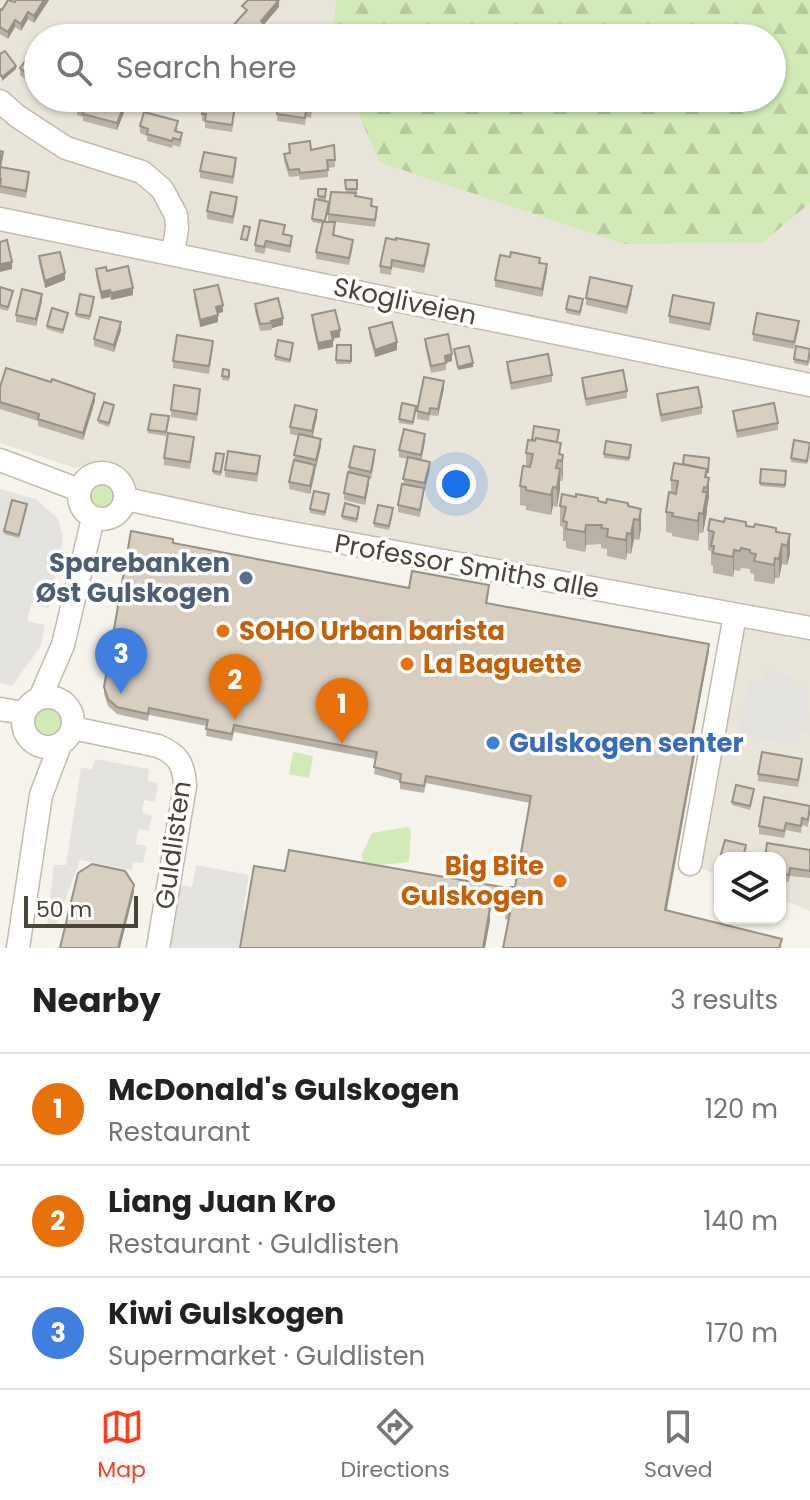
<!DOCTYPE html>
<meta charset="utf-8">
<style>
:root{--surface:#fff;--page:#f6f6f6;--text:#222;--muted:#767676;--line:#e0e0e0;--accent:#fc3f1d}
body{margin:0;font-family:Poppins,sans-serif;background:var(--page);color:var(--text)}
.controls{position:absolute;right:24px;bottom:24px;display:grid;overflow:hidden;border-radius:16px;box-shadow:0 2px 6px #0004}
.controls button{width:72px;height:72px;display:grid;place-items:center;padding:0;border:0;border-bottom:2px solid var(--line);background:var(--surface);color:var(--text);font:40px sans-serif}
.scale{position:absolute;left:24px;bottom:20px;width:114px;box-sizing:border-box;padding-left:8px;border:4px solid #4b4439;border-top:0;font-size:22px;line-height:28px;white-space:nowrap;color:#4b4439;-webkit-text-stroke:6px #fff;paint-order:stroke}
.you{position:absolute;left:456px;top:484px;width:28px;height:28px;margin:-20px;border:6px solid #fff;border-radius:50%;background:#1a73e8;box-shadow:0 0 0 12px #1a73e833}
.badge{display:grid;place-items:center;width:52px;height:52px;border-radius:50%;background:var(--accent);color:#fff;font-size:26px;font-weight:700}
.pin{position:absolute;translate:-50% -66px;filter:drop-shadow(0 2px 4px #0008)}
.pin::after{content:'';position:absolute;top:42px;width:28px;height:24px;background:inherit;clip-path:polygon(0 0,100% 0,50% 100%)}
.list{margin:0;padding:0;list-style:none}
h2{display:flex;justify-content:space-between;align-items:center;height:104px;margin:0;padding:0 32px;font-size:34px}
h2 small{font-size:26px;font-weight:400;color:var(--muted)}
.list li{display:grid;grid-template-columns:52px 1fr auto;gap:24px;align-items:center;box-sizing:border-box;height:112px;padding:0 32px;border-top:2px solid var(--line)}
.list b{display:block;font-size:30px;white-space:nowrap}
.list p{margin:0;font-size:26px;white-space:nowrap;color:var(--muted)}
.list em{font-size:26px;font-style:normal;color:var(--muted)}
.icon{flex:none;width:44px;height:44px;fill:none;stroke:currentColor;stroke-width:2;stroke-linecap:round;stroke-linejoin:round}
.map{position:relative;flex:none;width:810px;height:948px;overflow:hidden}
.search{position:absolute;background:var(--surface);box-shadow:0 2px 6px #0004;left:24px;right:24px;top:24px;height:88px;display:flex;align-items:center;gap:20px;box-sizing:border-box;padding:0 28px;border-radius:44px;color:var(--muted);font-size:30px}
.sheet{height:440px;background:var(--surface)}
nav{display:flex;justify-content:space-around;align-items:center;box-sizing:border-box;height:112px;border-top:2px solid var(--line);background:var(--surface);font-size:22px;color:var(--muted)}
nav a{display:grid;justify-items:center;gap:4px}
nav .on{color:var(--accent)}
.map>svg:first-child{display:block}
.residential{fill:#eae5da}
.green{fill:#d2eab5}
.forest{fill:url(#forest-firs)}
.parking{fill:#e5e3e0}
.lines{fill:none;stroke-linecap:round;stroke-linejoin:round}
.minor-casing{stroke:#c2bbae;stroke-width:25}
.minor{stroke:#fff;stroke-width:22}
.wall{fill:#bab2a6}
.shaded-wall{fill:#979187}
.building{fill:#d8cfc1;stroke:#979187;stroke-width:2}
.service-dot{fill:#5c6f8a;stroke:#fff;stroke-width:3}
.food-dot{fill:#e8710a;stroke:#fff;stroke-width:3}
.shop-dot{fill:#3f7fe0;stroke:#fff;stroke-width:3}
.labels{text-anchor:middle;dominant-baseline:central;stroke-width:7;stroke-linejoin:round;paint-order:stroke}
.street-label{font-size:26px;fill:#4b4439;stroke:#fff}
.service-label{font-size:26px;font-weight:bold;fill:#4e5e75;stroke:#fff;text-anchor:end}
.food-label{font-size:26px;font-weight:bold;fill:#c56008;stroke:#fff;text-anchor:start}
.shop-label{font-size:26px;font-weight:bold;fill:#366cbe;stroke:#fff;text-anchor:start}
</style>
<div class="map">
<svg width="810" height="948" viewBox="0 0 810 948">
<defs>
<pattern id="forest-firs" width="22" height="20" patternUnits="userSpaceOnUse" patternTransform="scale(2)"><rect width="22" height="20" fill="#d2eab5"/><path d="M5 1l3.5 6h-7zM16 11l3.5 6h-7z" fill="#b6ca9c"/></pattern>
</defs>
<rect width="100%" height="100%" fill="#f6f3ec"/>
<path class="residential" d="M0,0H336L332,38H38V98H352L379,162L763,242L810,203V911L780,899V858H720V876L690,864L735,615L126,499L129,477L118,466L99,463L74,468L0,443Z"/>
<path class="green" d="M87 496a15 15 0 1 1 30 0a15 15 0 1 1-30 0Z
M34 722a15 15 0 1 1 30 0a15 15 0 1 1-30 0Z
M293,752L313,756L309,778L289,774Z
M408,827L411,831L409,862L371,866L363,863L362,854L372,833Z"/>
<path class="forest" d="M336,0H810V203L763,242L624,244L379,162L352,98H772V38H332Z"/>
<path class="parking" d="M0,489L36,499L58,519L63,538L49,608L31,604L27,621L45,625L41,646L12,686L0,683Z
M765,671L792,676V687L806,686L810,732L796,733L793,744L738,735L750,680L762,682Z
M95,759L149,769L148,781L158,783L155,802L144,800L142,812L152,816L149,831L138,829L136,844L147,846L143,863L133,862L132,870L80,860L55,928L47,926L54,865H66L81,768L92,769Z
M196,865L249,875L243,910L247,911L240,948H167L179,885L192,887Z"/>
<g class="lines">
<defs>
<path id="minor" d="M0,101L17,116L66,148L142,172L162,189L176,215L177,228L173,253
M0,219L810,385
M0,460L79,490
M79 496a23 23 0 1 1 46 0a23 23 0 1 1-46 0Z
M126,499L247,525L810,628
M23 722a25 25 0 1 1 50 0a25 25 0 1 1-50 0Z
M40,698L63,645L93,518
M0,709L24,713
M73,728L158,746C178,754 184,764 185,786L158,948
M690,864L735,615
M18,948L41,795L60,745"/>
</defs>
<use href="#minor" class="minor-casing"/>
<use href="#minor" class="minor"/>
</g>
<path class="wall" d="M16,0H49L34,23L28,19L21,31L15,27L8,39L0,34V9L2,10Z
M38,55V89L20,75V68Z
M112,102L125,110L117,130L83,121V117L77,115V108Z
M312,109L311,118L306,117L305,125L277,121V114Z
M235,112L232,132L205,128V121H202V114Z
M140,126L178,128L177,131L182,140L180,147L173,145L172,148L147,141V136L140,133Z
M289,144L335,160V167L328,168V177L300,180L299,176L289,177L284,161V154L289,153Z
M0,151L3,156L1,168L29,180L26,198L0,193Z
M236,165L233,184L200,178V171Z
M345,180H357V192L346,193Z
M318,189H326V222L335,230L334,235L353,247L349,265L316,259V252L323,224L312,222L318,200Z
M355,196L372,206L377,215L375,227L328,221V214Z
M237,204L233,224L207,219V211Z
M284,234L292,243L290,253L266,248L264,254L255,252V245Z
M386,238L429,251L424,273L392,267L391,275L380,273V266Z
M39,256L65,280L45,288L39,263Z
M540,263L547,271L542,297L495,287V280Z
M96,269L107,271L133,295L111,300L110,297L101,299L96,276Z
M0,287L13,294L8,311L0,309Z
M194,290L223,312L218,313V322L200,327L194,298Z
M632,293L627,314L586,305V298Z
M94,300L90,320L76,317V314Z
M42,301L36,326L16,322V315Z
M583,302L580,316L566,313V309Z
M255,304L283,325L272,328V330L260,331L255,311Z
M714,310L710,331L669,323V316Z
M312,315L340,337L333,339V347L318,350L312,322Z
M68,316L63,334L47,329V326Z
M369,328L397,350L375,357L369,335Z
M799,328L794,349L753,341V334Z
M121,330L114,352L94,346V339Z
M425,339L452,361L446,363V370L431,373L425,346Z
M337,345H351V364H336Z
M293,347L290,363L275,360V356Z
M213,348L209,374L173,368V361Z
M810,349L808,366L794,363V359Z
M507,362L552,375V382L511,390L507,369Z
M223,369L229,370V381L222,380Z
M582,378L627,391V398L586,406L582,386Z
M0,387L95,401L83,440L38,426V421L0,409Z
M444,388L438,416L430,415L429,421L417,419V411Z
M657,394L702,407V414L661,422L657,401Z
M200,396L197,421L171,417V410Z
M114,409L109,427L98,423V420Z
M416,410L413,425L399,423V419Z
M733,411L778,423V430L737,438L733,418Z
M317,417L312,437L321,446L310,494L289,489V482L299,436L290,434V427Z
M169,420L166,436L148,433V430Z
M425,441L421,460L430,469L425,490H424L420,517L398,512V505L403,484L407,459L399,457V450Z
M557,442L561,454L563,474L562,481H560V489L557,507L553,506L551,515L526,510V506L520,505V486L526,467V453Z
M810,443L807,464L791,462V458Z
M194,444L190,469L164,465V458Z
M631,445L629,461L604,458V454Z
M224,458L221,476L213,474V471Z
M375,458L371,479H369L365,505L344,500V493L349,472V467Z
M709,458L707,475L709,497L703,533H699L698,541L672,536V533L666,532V512L671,493V480L683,464Z
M260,463L257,482L225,477V470Z
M786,471L785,488L760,486V483Z
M329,498L325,516L310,513V509Z
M598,501L641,509V529L639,540L634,539L631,554L627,553L626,560L607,556V549L601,548V544L586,545L585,552L566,548V541H563V527L560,526V506Z
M27,508L19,538L4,534V531Z
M359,510L357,523L342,519V516Z
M393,512L389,530L374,527V523Z
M746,526L790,534V554L787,565L782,564L779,578H775L774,584L754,581V574L750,573V569L741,568L740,571L734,570L733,577L713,573V566L711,565V551L708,550V530Z
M173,544L409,588L489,592L487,603L709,651L693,736L697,743L667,910L782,946L781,948H503L508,920L505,919L506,910L462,902L490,921L285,871L508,888L515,887L530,803L426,783L424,793L400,789V781L374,774L376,759L234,732L232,741L206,736L207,726L149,715L148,721L117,714L108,706L104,694V687Z
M802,766L798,787L758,781V774Z
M754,792L750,810L732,805V802Z
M810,806L808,827L802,825L801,833L786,830L784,838L759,834V826Z
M746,848L744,858H721V854Z
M810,850V878L790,876L789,882L780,880V858Z"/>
<path class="shaded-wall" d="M44,0H49L34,23V16Z
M279,0V7L261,28V21Z
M28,12V19L21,31V24Z
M15,20V27L8,39V32Z
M266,26V33L261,38H255Z
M16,66V69L2,81V77Z
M125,103V110L117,130V123Z
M12,262V269L0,272V264Z
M547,264V271L542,297V289Z
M65,273V280L45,288V281Z
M133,288V295L111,300V293Z
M110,290V297L101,299V292Z
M42,294V301L36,326V319Z
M223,305V312L216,314V307Z
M218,315V322L200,327V320Z
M283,318V325L272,328L271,321Z
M121,322V330L114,352V345Z
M340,330V337L331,339V332Z
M333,340V347L318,350V343Z
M397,342V350L375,357V350Z
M452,354V361L445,363V356Z
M473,363V367L458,370V367Z
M444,381V388L438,416V409Z
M95,394V401L83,440V433Z
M317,410V417L312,439V431Z
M425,434V441L421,462V455Z
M321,439V446L316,467V460Z
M563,455V474L562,481V461Z
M315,465V472L310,494V486Z
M560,469V489L557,507V488Z
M369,477V484L365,505V498Z
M709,478V497L707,507V488Z
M553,487V506L551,515V495Z
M707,492V512L703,533V514Z
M641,509V529L639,540V520Z
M699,513V533L698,541V521Z
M634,519V539L631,554V534Z
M586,525V545L585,552V532Z
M627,533V553L626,560V540Z
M790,534V554L787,565V546Z
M782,544V564L779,578V559Z
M734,550V570L733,577V557Z
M775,558V578L774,584V565Z
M709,644V651L692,743V736Z
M697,736V743L665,917V910Z
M134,885V892L120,948H118Z
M490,908V921L485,948H483Z"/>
<path class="building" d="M8,0L15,2L16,0H44L34,16L28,12L21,24L15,20L8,32L0,27V9L2,10Z
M248,0H279L261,21L266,26L255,38H222L247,10L242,6Z
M5,51L16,66L2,77L0,74V54Z
M33,51L38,55V82L20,68Z
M80,98H100L112,102L114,98L125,103L117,123L83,114L84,110L77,108Z
M279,98H297L312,102L311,111L306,110L305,118L277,114Z
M208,102L235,105L232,125L205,121L206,114H202L204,105L207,106Z
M144,112L178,121L175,131L182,133L180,140L173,138L172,141L147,134L148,129L140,126Z
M310,141L311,150L334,145L335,160H327L328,170L300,173L299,169L289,170L284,154L290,153L289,144Z
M0,151L3,152L0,166Z
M204,152L236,158L233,177L200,171Z
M0,167L29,172L26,191L0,186L1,179H0Z
M345,180H357V189H346Z
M318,189H326L325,197L318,196Z
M211,192L237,197L233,217L207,211Z
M331,192L356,193L355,196L372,199L371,206L377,207L375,220L328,214Z
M315,199L329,202L325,221L312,219Z
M260,220L285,225L283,234L292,236L290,246L266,241L264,247L255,245Z
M323,222H335L333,235L353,240L349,258L316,252Z
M244,226L250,227L247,240L241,239Z
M386,238L396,240V238L429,244L424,266L392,260L391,268L380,266Z
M7,240L12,262L0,264V242Z
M60,252L65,273L45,281L39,256Z
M511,252L540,258L539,263L547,264L542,289L495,280L500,255L510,257Z
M128,266L133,288L111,293L110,290L101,292L96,269L106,267L107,271Z
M590,277L632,286L627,307L586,298Z
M218,285L223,305L216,307L218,315L200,320L194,290Z
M0,287L13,291L8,307L0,305Z
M22,289L42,294L36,319L16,315Z
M80,294L94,297L90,316L76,314Z
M673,295L714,303L710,324L669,316Z
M569,296L583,299L580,312L566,309Z
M278,298L283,318L271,321L272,323L260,324L255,304Z
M52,308L68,313L63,330L47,326Z
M335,310L340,330L331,332L333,340L318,343L312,315Z
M757,313L799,321L794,342L753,334Z
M100,317L121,322L114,345L94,339Z
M392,322L397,342L375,350L369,328Z
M448,334L452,354L445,356L446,363L431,366L425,339Z
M177,335L213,341L209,366L173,361Z
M278,340L293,343L290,360L275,356Z
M337,345H351V361L336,360Z
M469,346L473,363L458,367L454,349Z
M796,346L810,349L808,362L794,359Z
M548,354L552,375L511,383L507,362Z
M6,368L51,382L52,379L95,394L83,433L38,419L39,414L0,402V387Z
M223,369L229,370V377L222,376Z
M623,370L627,391L586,399L582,378Z
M424,377L444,381L438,409L430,408L429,414L417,411Z
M174,385L200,389L197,414L171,410Z
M698,387L702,407L661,415L657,394Z
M104,402L114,405L109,423L98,420Z
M402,403L416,406L413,422L399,419Z
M774,403L778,423L737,431L733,411Z
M295,405L317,410L312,431L290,427Z
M151,414L169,416L166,432L148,430Z
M534,426L559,430L557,442L536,438L535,440H532Z
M404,429L425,434L421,455L399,450Z
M168,433L194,437L190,462L164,458Z
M299,434L321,439L316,460L294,455Z
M536,438L561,443L559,454L563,455L562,461L558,460L556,468L560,469L557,488L553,487L551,495L526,490V487L520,486L523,466L530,467L533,454L526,453L528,440L535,441Z
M794,440L810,443L807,461L791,458Z
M606,441L631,445L629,458L604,454Z
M354,446L375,450L371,472L349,467Z
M228,451L260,456L257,474L225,470Z
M216,453L224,454L221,472L213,471Z
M684,455L709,458L708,472H706L707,469L683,464Z
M408,457L430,462L425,483L403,479Z
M294,460L315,465L310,486L289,482Z
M674,463L707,469L705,477L709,478L707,488L704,487L703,492H707L703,514L699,513L698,521L672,516L673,513L666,512L669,492L676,494L678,481L671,480Z
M761,469L786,471L785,485L760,483Z
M348,472L369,477L365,498L344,493Z
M402,484L424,488L420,510L398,505Z
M314,491L329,494L325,512L310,509Z
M562,494L576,497V494L598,498V501L606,503L607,499L628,503V506L641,509L639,520L634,519L631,534L627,533L626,540L607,537L608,529L601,528L602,525H586L585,532L566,529L567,522L563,521L566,507L560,506Z
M12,500L27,504L19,535L4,531Z
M345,503L359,507L357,519L342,516Z
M378,505L393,508L389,526L374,523Z
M725,518L746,522V526L754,527L755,524L776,528V532L790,534L787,546L782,544L779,559L775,558L774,565L754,561L756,554L750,553V550L741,548L740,551L734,550L733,557L713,553L714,546H711L714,532L708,530L710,519L724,522Z
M131,531L173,539V543L409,588L412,571L489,585L486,603L709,644L692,736H697L665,910L782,939L779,948H503L510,913L505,912L510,887H515L531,796L426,776L424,786L400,782L401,774L374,767L377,752L234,725L232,734L206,729L208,720L149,708L148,714L117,707L108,699L104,687Z
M762,752L802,759L798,780L758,774Z
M736,785L754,789L750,806L732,802Z
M764,797L810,806L808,820L802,818L801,826L786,823L784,831L759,826Z
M725,840L746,845L743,858L721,854Z
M767,843L810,850V871L790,868L789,875L780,873V858H765Z
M289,850L508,888L507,896L462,888L459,902L490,908L483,948H240L254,866L285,871Z
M92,864L125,871L134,885L118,948H60L78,873Z"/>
<circle class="service-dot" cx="246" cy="578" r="8"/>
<g class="food-dot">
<circle cx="223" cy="631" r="8"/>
<circle cx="407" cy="664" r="8"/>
<circle cx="560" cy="881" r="8"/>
</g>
<circle class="shop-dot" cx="493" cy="743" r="8"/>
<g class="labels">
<g class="street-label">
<text transform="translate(405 301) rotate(12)">Skogliveien</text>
<text transform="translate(467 566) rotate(10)">Professor Smiths alle</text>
<text transform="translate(173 845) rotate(-82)">Guldlisten</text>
</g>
<g class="service-label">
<text x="230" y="563">Sparebanken<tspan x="230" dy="30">Øst Gulskogen</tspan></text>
</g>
<g class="food-label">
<text x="239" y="631">SOHO Urban barista</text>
<text x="423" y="664">La Baguette</text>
<text x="544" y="866" text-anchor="end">Big Bite<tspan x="544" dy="30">Gulskogen</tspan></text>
</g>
<g class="shop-label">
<text x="509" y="743">Gulskogen senter</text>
</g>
</g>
</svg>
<div class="controls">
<button><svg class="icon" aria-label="layers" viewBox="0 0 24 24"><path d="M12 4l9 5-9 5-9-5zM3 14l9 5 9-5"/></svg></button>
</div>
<div class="scale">50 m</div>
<div class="you"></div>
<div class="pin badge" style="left:342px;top:744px;background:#e8710a">1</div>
<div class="pin badge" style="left:235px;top:720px;background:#e8710a">2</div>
<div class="pin badge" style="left:121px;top:694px;background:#3f7fe0">3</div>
<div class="search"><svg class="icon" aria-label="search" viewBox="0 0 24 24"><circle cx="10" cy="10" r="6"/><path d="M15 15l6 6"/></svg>Search here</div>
</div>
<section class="sheet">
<h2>Nearby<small>3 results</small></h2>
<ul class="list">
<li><span class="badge" style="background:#e8710a">1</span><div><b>McDonald's Gulskogen</b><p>Restaurant</p></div><em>120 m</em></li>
<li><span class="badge" style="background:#e8710a">2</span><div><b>Liang Juan Kro</b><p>Restaurant · Guldlisten</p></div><em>140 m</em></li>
<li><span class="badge" style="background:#3f7fe0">3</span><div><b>Kiwi Gulskogen</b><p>Supermarket · Guldlisten</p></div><em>170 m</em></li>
</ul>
</section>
<nav>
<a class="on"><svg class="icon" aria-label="map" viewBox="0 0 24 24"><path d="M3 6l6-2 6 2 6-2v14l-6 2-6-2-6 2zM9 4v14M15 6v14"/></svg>Map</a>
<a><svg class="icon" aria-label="directions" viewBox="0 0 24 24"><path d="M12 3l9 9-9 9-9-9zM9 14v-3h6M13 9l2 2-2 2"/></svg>Directions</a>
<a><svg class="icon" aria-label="saved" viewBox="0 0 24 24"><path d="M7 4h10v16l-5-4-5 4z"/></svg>Saved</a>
</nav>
